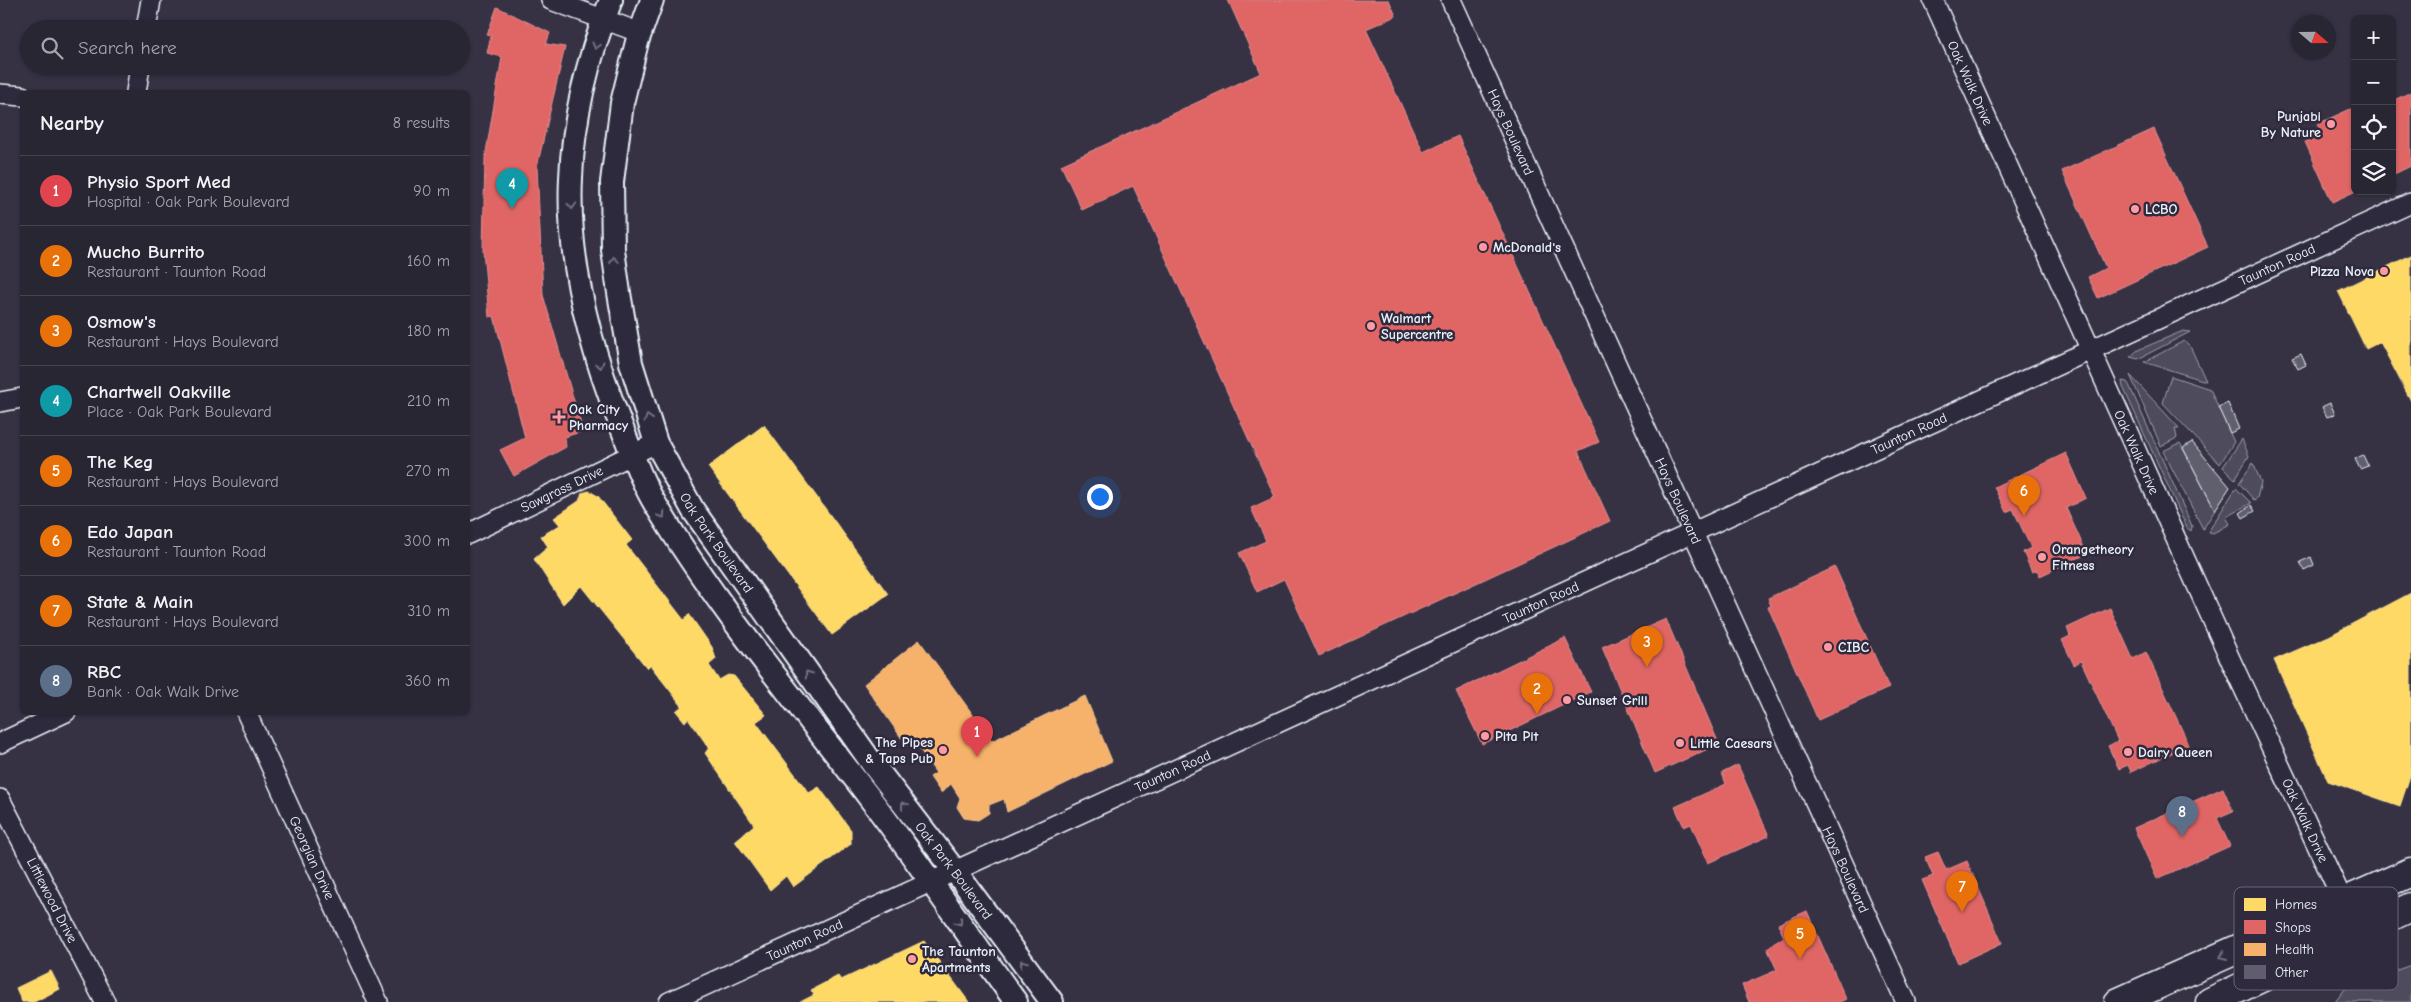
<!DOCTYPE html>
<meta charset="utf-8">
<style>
:root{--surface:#282633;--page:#34323f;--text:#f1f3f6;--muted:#a5a5ac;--line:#44434e;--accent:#d93025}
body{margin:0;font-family:"Comic Neue",sans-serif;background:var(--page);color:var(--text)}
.controls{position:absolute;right:15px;top:15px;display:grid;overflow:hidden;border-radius:8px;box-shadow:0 1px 4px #0004}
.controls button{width:45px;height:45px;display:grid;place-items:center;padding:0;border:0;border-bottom:1px solid var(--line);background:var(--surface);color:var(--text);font:25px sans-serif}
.compass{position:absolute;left:2291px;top:15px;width:45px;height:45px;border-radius:50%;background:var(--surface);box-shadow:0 1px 4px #0004;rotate:110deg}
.you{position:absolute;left:1099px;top:496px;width:18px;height:18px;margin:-12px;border:4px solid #fff;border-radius:50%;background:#1a73e8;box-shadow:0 0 0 8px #1a73e833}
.badge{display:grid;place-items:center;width:32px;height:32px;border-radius:50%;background:var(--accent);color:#fff;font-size:16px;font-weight:700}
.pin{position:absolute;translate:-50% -41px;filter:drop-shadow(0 1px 2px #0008)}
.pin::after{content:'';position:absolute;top:26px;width:18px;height:15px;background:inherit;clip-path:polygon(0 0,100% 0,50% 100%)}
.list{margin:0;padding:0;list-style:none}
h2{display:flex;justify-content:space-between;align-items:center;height:65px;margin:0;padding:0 20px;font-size:21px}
h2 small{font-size:16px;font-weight:400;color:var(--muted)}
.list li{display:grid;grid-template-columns:32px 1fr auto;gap:15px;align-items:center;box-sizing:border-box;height:70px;padding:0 20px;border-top:1px solid var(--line)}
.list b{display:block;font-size:19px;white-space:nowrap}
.list p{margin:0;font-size:16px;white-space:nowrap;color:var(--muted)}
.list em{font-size:16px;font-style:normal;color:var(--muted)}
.icon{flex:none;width:28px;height:28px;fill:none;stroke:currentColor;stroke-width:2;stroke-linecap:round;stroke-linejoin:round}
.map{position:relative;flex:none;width:2411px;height:1002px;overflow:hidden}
.search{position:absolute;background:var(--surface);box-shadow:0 1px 4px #0004;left:20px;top:20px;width:450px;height:55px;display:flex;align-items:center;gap:12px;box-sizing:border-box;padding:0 18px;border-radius:28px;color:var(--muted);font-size:19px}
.panel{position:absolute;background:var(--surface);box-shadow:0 1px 4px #0004;left:20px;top:90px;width:450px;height:625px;border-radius:8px}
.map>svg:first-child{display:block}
.green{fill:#4d4b5c;stroke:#9a9eaa}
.homes{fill:#ffd966;stroke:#f8e092}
.shops{fill:#e06666;stroke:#e29092}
.health{fill:#f6b26b;stroke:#f2c595}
.building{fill:#605e6e;stroke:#e8f1f8}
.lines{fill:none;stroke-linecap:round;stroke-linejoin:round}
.minor-casing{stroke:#e8f1f8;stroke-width:22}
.tertiary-casing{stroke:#e8f1f8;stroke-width:26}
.primary-casing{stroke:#e8f1f8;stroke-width:31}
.minor{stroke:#2f2a3d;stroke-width:19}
.tertiary{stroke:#2f2a3d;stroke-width:22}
.primary{stroke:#2f2a3d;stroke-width:28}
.oneway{stroke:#70707e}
.poi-dot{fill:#ff9aa2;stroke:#2f2a3d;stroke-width:2}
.labels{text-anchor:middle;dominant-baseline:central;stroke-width:5;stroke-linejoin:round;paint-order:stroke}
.street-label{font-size:14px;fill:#e8f1f8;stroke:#2f2a3d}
.poi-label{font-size:14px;font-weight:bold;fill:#e8f1f8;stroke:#2f2a3d;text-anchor:start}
.key{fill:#2f2a3d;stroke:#666675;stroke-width:1}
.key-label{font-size:14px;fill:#e8f1f8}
</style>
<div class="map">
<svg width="2411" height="1002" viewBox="0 0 2411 1002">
<rect width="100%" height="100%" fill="#363244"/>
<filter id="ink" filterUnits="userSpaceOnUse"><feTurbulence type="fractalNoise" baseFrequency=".02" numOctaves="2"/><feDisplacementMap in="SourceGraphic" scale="10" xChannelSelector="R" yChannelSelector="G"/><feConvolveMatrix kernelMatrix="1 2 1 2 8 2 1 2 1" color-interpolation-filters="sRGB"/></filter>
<g filter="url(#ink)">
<path class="green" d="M2183,331L2190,332L2138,359L2130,357L2138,350Z
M2184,341L2190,346L2206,381L2144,362Z
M2130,375L2179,428H2175L2177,438L2161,446Z
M2171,376L2210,389L2234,442L2220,464L2163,403Z
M2122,381L2127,382L2129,385L2192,526L2191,531L2187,528L2123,387Z
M2242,439L2249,456L2235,479L2223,467Z
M2180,443L2215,510L2203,529L2163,451Z
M2253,463L2261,482L2257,498L2254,500L2239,483Z
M2236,488L2251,503L2226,517L2230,524L2213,533L2208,532Z
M2411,965V1002H2335L2345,989Z"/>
<path class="homes" d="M2411,255V401L2380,342L2366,349L2338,291Z
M764,425L888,594L832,635L708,467Z
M589,491L598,496L632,540L626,545L684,620L689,614L712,647L716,659L709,665L719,680L728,675L734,676L766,715L756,722L809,793L819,787L851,830V844L793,887L786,876L770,890L735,841L754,825L705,753L709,748L688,718L685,722L676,711L682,706L650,665L647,668L581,586L563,604L534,559L548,547L541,536L560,525L554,518L579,501L582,493Z
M2411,593V773L2400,806L2328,781L2274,660L2329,636Z
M924,941L969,1002H800L814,995L811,990L838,976L841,980Z
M51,971L60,989L34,1002H22L16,988Z"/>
<path class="shops" d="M1228,0H1389L1396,16L1366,29L1423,152L1458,136L1599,442L1578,451L1610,521L1319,656L1284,579L1257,592L1239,553L1266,541L1251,508L1275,497L1133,186L1082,210L1061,165L1261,73Z
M497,7L550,33L546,44L565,47L537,167L543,295L583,431L565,437L566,447L514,476L500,450L525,438L494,316L489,317L483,250L485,158L502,57L487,53L491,36L487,35Z
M2411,92V166L2392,175V101Z
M2355,107L2356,191L2332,202L2305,142L2322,134L2317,124Z
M2154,129L2208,247L2098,298L2088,277L2106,268L2062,171Z
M2066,453L2086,498L2066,508L2087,554L2040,576L2037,570L2032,572L2023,552L2031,548L2013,509L2006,512L1994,487Z
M1835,567L1889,688L1818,720L1768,607L1771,606L1768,598Z
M2110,608L2133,659L2146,652L2189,745L2131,772L2128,765L2119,769L2108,746L2118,741L2081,661L2074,665L2062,640L2070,636L2067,628Z
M1666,619L1719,744L1655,773L1602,647Z
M1565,638L1591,692L1482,744L1456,691Z
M1738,765L1769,836L1708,863L1691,824L1684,827L1675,807L1726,784L1722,773Z
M2223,788L2233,811L2217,818L2230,846L2157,879L2134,828Z
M1938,852L1946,870L1967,861L2002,943L1958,963L1922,880L1933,876L1925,857Z
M1807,911L1846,999L1840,1002H1749L1742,985L1777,970L1767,948L1784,937L1778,924Z"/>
<path class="health" d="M919,640L992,741L1085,696L1112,761L1007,812L1004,799L989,805V813L978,820L964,818L957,807L960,798L951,784L941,793L930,777L936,773L914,741L907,746L864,684Z"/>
<path class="building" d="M2301,354L2306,365L2298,369L2292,358Z
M2228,403L2239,429L2230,433L2218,407Z
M2330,403L2335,414L2327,417L2322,407Z
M2192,442L2230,487L2215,510L2183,448Z
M2363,455L2368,466L2360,469L2355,459Z
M2251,505L2255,511L2243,518L2240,513Z
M2311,557L2314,565L2304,570L2300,562Z"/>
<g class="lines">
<defs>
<g id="minor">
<path d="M551,0L641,33"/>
<path id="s1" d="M1451,0L1906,1002"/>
<path id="s2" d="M1933,0L2231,661L2344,903"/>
<path d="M146,29L151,0"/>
<path d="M136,92L140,66"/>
<path d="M0,94L22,96"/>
<path d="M0,402L22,398"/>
<path id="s3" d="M468,534L656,443"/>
<path id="s4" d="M246,712L378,1002"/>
<path d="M0,743L66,712"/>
<path id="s5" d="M0,799L105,1002"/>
<path id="s6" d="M669,1002L2411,203"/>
</g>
<g id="tertiary">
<path d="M611,0C589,55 573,118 571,178C567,259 590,347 620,423C631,451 641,481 657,507C719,610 797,702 869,797C920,864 967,934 1016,1002"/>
<path id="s7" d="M652,0L637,42L622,103L612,182L613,250L619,293L631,363L656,443L693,510L872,763L955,871L1052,1002"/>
</g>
<path id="primary" d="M2119,1002L2411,872
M2210,1002L2411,907"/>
</defs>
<use href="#minor" class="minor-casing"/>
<use href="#tertiary" class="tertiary-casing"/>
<use href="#primary" class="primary-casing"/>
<use href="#minor" class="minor"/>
<use href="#tertiary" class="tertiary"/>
<use href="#primary" class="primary"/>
</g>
<defs><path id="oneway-chevron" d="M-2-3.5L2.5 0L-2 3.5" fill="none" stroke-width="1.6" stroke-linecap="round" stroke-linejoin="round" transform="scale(1.25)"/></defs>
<g class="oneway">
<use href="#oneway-chevron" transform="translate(596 46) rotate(105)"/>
<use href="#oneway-chevron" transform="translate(572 206) rotate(87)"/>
<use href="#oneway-chevron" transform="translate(614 260) rotate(-98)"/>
<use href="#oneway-chevron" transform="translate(600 365) rotate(74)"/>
<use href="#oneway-chevron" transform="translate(648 418) rotate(-107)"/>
<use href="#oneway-chevron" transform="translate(662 515) rotate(56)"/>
<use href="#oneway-chevron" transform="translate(808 674) rotate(-125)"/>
<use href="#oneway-chevron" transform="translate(904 805) rotate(-127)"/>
<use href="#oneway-chevron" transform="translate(959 922) rotate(55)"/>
<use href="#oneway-chevron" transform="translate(2223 956) rotate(156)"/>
<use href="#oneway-chevron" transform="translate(1023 963) rotate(-127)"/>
</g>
</g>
<g class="poi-dot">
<circle cx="2331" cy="124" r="5"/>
<circle cx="2135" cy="209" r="5"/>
<circle cx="1483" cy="247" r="5"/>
<circle cx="2384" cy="271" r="5"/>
<circle cx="1371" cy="326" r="5"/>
<path d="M556.5 409.5h5v5h5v5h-5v5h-5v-5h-5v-5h5z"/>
<circle cx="2042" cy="557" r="5"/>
<circle cx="1828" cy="647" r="5"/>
<circle cx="1567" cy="700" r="5"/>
<circle cx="1485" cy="736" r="5"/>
<circle cx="1680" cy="743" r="5"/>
<circle cx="943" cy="750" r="5"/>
<circle cx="2128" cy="752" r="5"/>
<circle cx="912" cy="959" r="5"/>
</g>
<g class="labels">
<g class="street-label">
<text stroke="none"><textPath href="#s2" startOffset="91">Oak Walk Drive</textPath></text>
<text stroke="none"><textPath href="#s1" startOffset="145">Hays Boulevard</textPath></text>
<text stroke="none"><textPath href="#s6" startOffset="1769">Taunton Road</textPath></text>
<text stroke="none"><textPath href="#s6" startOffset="1364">Taunton Road</textPath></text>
<text stroke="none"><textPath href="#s2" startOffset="496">Oak Walk Drive</textPath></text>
<text stroke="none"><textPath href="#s3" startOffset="104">Sawgrass Drive</textPath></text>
<text stroke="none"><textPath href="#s1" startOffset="550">Hays Boulevard</textPath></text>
<text stroke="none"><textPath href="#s7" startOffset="570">Oak Park Boulevard</textPath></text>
<text stroke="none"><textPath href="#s6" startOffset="959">Taunton Road</textPath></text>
<text stroke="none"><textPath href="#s6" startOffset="554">Taunton Road</textPath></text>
<text stroke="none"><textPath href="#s2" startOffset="901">Oak Walk Drive</textPath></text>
<text stroke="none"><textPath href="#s4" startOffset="160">Georgian Drive</textPath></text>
<text stroke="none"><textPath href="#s7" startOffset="975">Oak Park Boulevard</textPath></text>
<text stroke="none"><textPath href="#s1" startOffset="955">Hays Boulevard</textPath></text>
<text stroke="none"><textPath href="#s5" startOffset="114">Littlewood Drive</textPath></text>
<text stroke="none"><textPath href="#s6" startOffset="149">Taunton Road</textPath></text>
</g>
<g class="poi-label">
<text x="2321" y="116" text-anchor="end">Punjabi<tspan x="2321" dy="16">By Nature</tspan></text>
<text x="2145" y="209">LCBO</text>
<text x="1493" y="247">McDonald's</text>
<text x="2374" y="271" text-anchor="end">Pizza Nova</text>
<text x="1381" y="318">Walmart<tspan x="1381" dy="16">Supercentre</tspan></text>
<text x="569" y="409">Oak City<tspan x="569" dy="16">Pharmacy</tspan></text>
<text x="2052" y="549">Orangetheory<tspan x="2052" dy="16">Fitness</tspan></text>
<text x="1838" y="647">CIBC</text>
<text x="1577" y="700">Sunset Grill</text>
<text x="1495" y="736">Pita Pit</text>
<text x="933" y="742" text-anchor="end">The Pipes<tspan x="933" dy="16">&amp; Taps Pub</tspan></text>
<text x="1690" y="743">Little Caesars</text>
<text x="2138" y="752">Dairy Queen</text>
<text x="922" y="951">The Taunton<tspan x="922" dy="16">Apartments</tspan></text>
</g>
</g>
<rect x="2234" y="887" width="164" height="103" rx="8" class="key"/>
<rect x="2244" y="898" width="22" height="13" fill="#ffd966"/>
<rect x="2244" y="920" width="22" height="14" fill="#e06666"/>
<rect x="2244" y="943" width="22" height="13" fill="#f6b26b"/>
<rect x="2244" y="965" width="22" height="14" fill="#605e6e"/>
<g class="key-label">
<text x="2275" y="909">Homes</text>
<text x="2275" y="932">Shops</text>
<text x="2275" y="954">Health</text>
<text x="2275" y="977">Other</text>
</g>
</svg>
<div class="controls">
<button>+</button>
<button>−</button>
<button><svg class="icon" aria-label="locate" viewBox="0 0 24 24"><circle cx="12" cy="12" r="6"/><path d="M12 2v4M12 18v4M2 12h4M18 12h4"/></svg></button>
<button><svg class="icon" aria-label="layers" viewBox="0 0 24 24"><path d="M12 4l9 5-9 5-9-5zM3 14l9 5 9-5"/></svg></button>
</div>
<svg class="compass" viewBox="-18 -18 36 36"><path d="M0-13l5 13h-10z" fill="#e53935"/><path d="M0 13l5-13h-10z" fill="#a5a5ac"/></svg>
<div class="you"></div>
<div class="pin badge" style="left:977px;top:757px;background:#e0444e">1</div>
<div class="pin badge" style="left:1537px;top:714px;background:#e8710a">2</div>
<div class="pin badge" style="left:1647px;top:667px;background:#e8710a">3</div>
<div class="pin badge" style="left:512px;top:209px;background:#0f9aa8">4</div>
<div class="pin badge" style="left:1800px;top:959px;background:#e8710a">5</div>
<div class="pin badge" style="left:2024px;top:516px;background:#e8710a">6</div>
<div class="pin badge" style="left:1962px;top:912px;background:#e8710a">7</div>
<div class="pin badge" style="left:2182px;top:837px;background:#5c6f8a">8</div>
<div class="search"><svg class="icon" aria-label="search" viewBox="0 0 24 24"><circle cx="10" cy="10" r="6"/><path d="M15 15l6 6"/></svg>Search here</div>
<section class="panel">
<h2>Nearby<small>8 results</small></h2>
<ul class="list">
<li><span class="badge" style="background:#e0444e">1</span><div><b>Physio Sport Med</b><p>Hospital · Oak Park Boulevard</p></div><em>90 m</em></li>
<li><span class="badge" style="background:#e8710a">2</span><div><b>Mucho Burrito</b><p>Restaurant · Taunton Road</p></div><em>160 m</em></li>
<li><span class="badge" style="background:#e8710a">3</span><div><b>Osmow's</b><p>Restaurant · Hays Boulevard</p></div><em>180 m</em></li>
<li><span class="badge" style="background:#0f9aa8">4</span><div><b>Chartwell Oakville</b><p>Place · Oak Park Boulevard</p></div><em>210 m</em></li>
<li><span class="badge" style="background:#e8710a">5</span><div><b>The Keg</b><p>Restaurant · Hays Boulevard</p></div><em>270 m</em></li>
<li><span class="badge" style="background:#e8710a">6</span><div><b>Edo Japan</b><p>Restaurant · Taunton Road</p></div><em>300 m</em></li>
<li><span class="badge" style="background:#e8710a">7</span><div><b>State &amp; Main</b><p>Restaurant · Hays Boulevard</p></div><em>310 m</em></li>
<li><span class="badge" style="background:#5c6f8a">8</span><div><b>RBC</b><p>Bank · Oak Walk Drive</p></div><em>360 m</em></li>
</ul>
</section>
</div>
